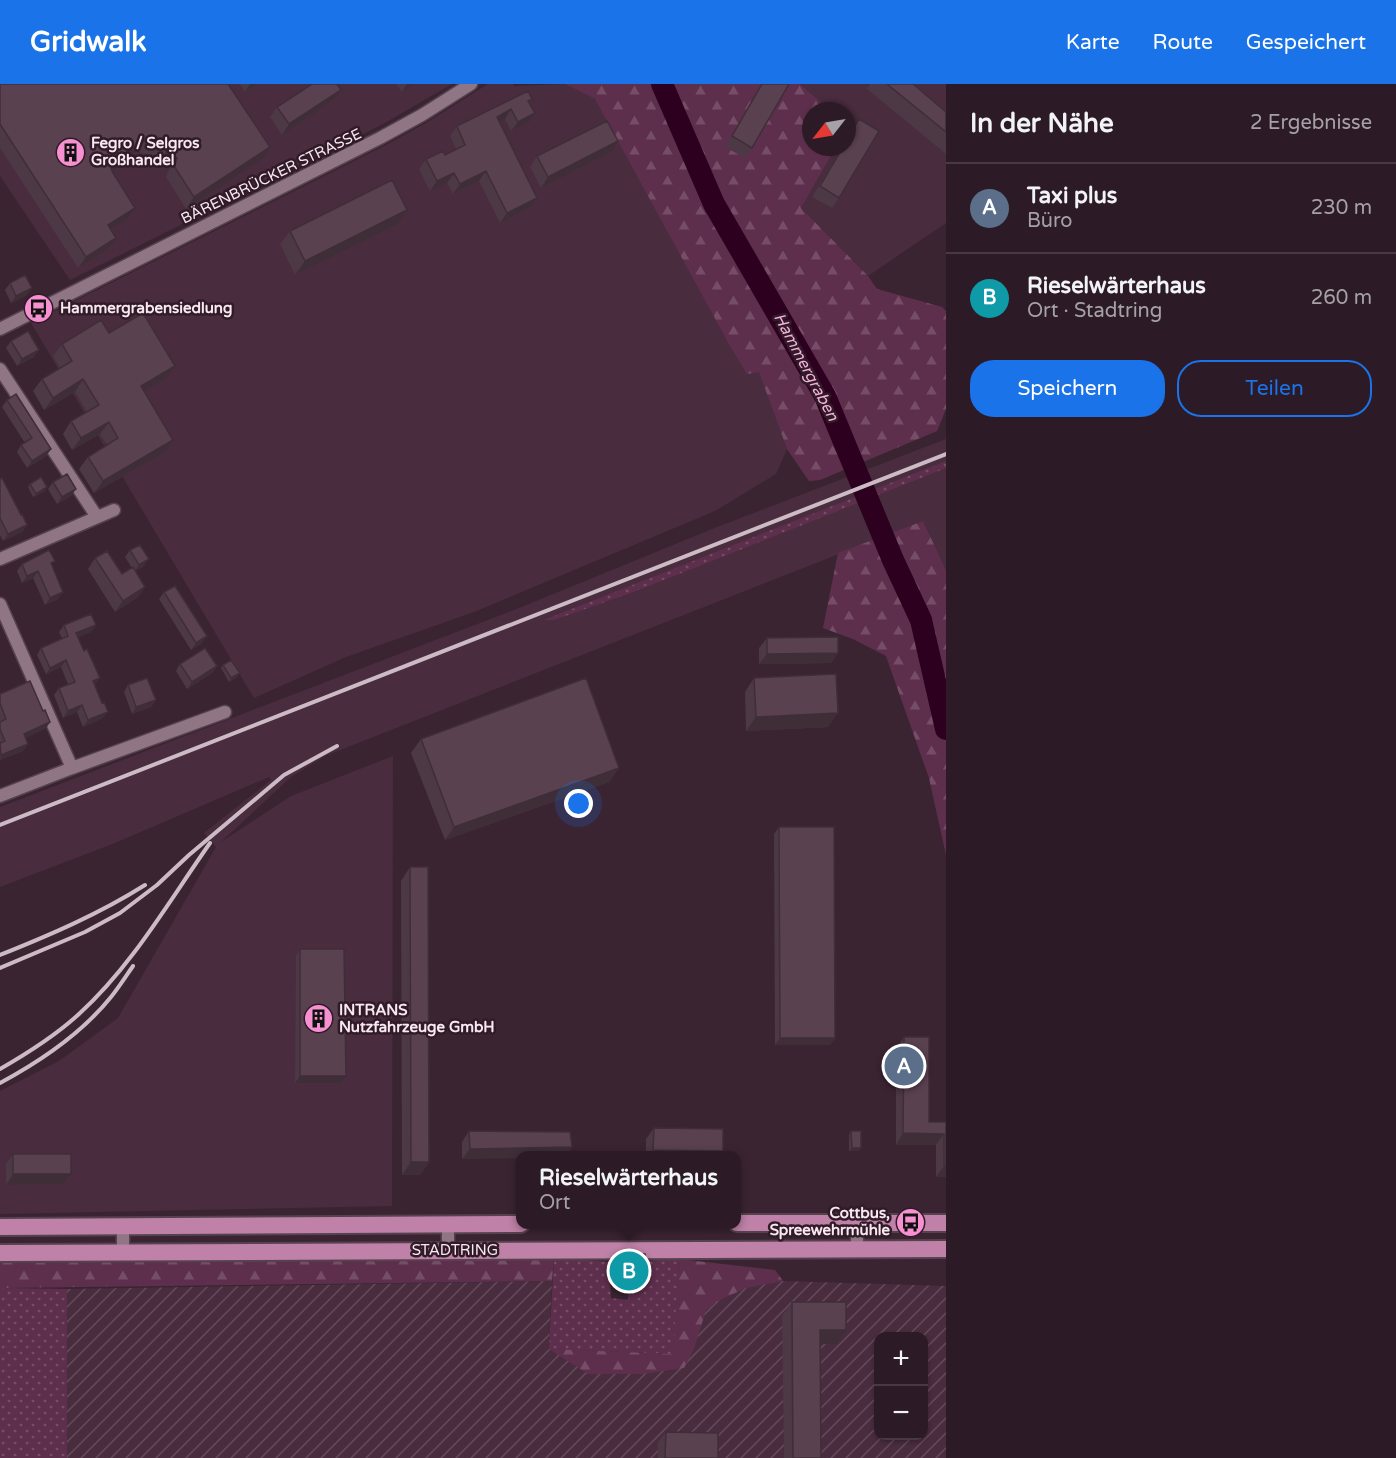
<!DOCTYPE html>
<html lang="de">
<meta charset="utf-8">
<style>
:root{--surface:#2c1b26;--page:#382832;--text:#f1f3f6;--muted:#a6a1a7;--line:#483943;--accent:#1a73e8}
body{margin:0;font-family:"Varela Round",sans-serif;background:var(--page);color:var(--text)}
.controls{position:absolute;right:18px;bottom:18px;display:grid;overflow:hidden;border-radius:12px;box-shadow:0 2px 4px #0004}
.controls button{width:54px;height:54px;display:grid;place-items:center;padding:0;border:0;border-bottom:2px solid var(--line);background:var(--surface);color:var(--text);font:30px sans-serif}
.compass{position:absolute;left:802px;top:18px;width:54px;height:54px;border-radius:50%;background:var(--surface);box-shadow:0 2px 4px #0004;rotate:239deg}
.you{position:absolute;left:579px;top:720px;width:21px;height:21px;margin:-15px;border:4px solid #fff;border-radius:50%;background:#1a73e8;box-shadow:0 0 0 9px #1a73e833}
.badge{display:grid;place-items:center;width:39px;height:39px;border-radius:50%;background:var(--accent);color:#fff;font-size:20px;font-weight:700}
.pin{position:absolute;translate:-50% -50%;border:3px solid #fff;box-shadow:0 2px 6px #0006}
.popup{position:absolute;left:516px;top:1067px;width:225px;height:78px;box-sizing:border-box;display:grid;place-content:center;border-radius:12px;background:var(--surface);filter:drop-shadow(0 2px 4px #0005);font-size:20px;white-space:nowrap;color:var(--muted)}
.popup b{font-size:22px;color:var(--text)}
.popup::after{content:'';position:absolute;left:50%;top:100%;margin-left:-12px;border:12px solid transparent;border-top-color:var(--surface)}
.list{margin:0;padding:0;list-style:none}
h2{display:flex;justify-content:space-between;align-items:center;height:78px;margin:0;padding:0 24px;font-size:26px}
h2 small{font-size:20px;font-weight:400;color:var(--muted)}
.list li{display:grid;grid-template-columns:39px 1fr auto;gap:18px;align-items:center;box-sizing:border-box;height:90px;padding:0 24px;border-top:2px solid var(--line)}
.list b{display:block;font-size:22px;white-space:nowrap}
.list p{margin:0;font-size:20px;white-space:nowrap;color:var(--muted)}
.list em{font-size:20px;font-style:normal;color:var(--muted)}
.actions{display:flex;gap:12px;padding:18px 24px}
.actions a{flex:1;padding:14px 0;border:2px solid var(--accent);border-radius:24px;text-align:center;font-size:21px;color:var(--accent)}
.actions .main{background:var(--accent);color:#fff}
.map{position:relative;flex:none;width:946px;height:1374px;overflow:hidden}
header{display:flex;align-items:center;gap:36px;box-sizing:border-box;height:84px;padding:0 30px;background:var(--accent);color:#fff}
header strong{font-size:28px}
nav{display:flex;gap:33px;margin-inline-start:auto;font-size:21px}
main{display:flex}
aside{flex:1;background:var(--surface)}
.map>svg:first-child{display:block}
.built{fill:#492c3e}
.industrial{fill:url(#industrial-furrows);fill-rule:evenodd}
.grass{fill:url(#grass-dots)}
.forest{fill:url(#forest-firs)}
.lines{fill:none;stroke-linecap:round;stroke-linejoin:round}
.river{stroke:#2d0020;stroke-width:22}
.minor-casing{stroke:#55424e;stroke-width:15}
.primary-casing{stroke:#55424e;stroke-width:20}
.minor{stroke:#907585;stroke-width:12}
.primary{stroke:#bf81a7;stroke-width:16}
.rail{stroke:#ccbbc5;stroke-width:4}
.wall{fill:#4d3845}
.shaded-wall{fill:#3f2e38}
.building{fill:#5a4150;stroke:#3f2e38;stroke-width:1.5}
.labels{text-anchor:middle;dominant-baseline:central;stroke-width:5;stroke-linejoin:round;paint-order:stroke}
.poi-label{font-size:15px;font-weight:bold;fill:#f8e8f1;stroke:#311b28;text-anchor:start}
.street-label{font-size:15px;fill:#f8e8f1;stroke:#311b28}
.water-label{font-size:16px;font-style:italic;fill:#f7b1dc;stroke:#311b28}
</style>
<header>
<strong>Gridwalk</strong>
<nav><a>Karte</a><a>Route</a><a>Gespeichert</a></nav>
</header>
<main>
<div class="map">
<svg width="946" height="1374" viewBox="0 0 946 1374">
<defs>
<pattern id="industrial-furrows" width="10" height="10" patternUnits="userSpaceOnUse" patternTransform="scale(1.5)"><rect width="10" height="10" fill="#492c3e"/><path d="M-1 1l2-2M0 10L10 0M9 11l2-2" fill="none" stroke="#644b5a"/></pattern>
<pattern id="grass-dots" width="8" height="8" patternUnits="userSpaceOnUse" patternTransform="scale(1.5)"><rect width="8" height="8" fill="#5e2f4d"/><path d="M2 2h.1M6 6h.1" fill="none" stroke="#764d67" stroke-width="1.8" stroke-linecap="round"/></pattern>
<pattern id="forest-firs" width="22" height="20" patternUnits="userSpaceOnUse" patternTransform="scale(1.5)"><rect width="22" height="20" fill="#5e2f4d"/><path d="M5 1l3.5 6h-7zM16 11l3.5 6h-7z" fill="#764d67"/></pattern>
</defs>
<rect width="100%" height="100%" fill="#3b2432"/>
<path class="built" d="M0,0H452L385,39L70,196L0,92Z
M488,0H513L514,2L565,0L595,15L759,287L787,365L776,390L715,427L474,528L346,573L254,614L31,239L384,62L426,39Z
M800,0H946V139L868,192L801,124L836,63H847L848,42L847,27H831Z
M946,355V486L923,437L325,672L291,693L221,758L291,712L393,672L392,1122L0,1130V1007L59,977L118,934L216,763L204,749L271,696L269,693L115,759L0,803V723L519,524L717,443Z"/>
<path class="industrial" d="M552,1197L549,1265L673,1270L676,1202L783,1197L946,1202V1374H67V1205ZM878,1252H924V1352H878Z"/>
<path class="grass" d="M946,377V384L636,507L554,536H544Z
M554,1173L609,1178L611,1214L628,1216V1197H640V1177L679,1175L674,1270L549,1265Z
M0,1204L67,1205V1374H0Z"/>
<path class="forest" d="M565,0H800L831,27H811V63H836L801,124L868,192L877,205L942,223L946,227V325L937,347L820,396L809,397L787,365L759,288L747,290L729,260L595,15Z
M923,437L946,486V771L929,694L886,572L853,555L823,544L838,469Z
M554,1173L552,1197L0,1204V1179Z
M679,1175L775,1186L783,1197L746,1204L722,1215L706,1226L694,1265L684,1284L642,1290H588L549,1265L673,1270Z"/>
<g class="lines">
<path class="river" d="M662,0L714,120L825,312L893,476L921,536L946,645"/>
<defs>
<path id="minor" d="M0,245L380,54L422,31L471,0
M0,285L97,433
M0,475L114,426
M0,520L72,684L0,712
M72,684L225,628
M857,1138V1164
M448,1141V1166
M123,1142V1168"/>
<path id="primary" d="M737,1139H946
M0,1143L521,1140
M0,1169L946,1165"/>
</defs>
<use href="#minor" class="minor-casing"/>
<use href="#primary" class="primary-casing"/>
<use href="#minor" class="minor"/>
<use href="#primary" class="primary"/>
<path class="rail" d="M0,741L946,370
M0,871C50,851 99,830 145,801
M0,884L85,848L120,829L157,801L189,771L284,691L337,662
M0,985C28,969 55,952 79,930C132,882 169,817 210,759
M0,999C41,977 82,949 111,913C119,903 126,892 133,882"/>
</g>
<path class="wall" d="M0,0L262,75L186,125L166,93L169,86L158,81L159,77L137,67L118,80L112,89L127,135L111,146L116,154L108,165L78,184L0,64Z
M240,0H257L245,8Z
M396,0H413L402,8Z
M761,0H789L752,64L745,74L725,63Z
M870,0H913L946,28V70L867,5Z
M532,15L529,19L535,29L528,39L511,47L505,35L499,38L537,114L530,124L500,139L479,97L453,110L447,99L430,107L419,85L426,75L445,71L456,65L450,52L457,42Z
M333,16L282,51L270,33L277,23Z
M859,35L839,114L832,124L812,113L842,63H847V54Z
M611,68L541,104L530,83L537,72Z
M407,126L398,140L295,191L280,160L290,147Z
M10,199L27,211L11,219L5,206Z
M109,249L166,294L144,307L173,356L165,368L94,409L79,385L88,373L107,361L100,350L72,366L63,350L71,337L87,328L75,308L44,326L33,307L42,295L60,284L53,272L62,260Z
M11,257L34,273L17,282L6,264Z
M7,316L51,365L46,372L27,384L17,368L21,361L25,359L2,323Z
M0,395L27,441L22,448L3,457L0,451Z
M53,398L76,405L71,412L57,420L48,405Z
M30,400L45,407L33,413L28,403Z
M130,466L144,482L135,487L145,503L138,513L115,528L88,485L95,474L122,490L132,484L125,473Z
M22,480L52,481L58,515L45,521L33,494L22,499L17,487Z
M164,508L202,559L191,566L159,515Z
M64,541H96L91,548L78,553L95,601L103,634L83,643L77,628L63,634L54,611L59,604L68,600L61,583L46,590L37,571L41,564L62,554L59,548Z
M767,554L838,569L831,579L759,580V564Z
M180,580L217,582L212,589L187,605L176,587Z
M223,581L237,593L229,598L221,584Z
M754,594L828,643L746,647L745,608Z
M128,601L156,616L151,623L132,630L124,608Z
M0,610L43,627L50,638L46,644L25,654L28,660L23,667L0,676Z
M421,655L619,684L609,698L445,756L411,669Z
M779,743L835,954L830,961H775L774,750Z
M410,783L429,1078L420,1091H402L401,797Z
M300,865L341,999H295L296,872Z
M904,953L929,1038H946V1093H936V1061H896V964Z
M654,1044L719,1071H646V1055Z
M469,1047L572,1063L567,1071H521L462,1075V1058Z
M851,1047L858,1067H849V1051Z
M13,1070L71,1090L63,1100L6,1101V1080Z
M623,1170L640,1197H618V1177Z
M792,1218L846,1246L837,1260H820L821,1374H784L782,1232Z
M666,1348L718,1374H658V1358Z"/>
<path class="shaded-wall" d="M250,0H257L245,8Z
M407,0H413L402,8Z
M341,6L333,16L282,51L289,40Z
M511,25L505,35L490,43L497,33Z
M535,29L528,39L511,47L518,38Z
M145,56L137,67L108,87L116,75Z
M618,57L611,68L541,104L548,93Z
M270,63L262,75L186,125L194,113Z
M166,70L177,74L169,86L158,81Z
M119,80L111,91V85Z
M486,87L479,97L453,110L460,100Z
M454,89L447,99L430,107L437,97Z
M537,114L530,124L500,139L507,129Z
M135,124L127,135L100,153L108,141Z
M407,126L398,140L295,191L305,177Z
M116,154L108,165L78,184L86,173Z
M32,204L27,211L11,219L16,212Z
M39,266L34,273L17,282L22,275Z
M175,282L166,294L132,314L141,302Z
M83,295L75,308L44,326L53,314Z
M109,338L100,350L72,366L81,354Z
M173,356L165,368L94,409L103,397Z
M51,365L46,372L27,384L32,377Z
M47,403L45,407L33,413L36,410Z
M76,405L71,412L57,420L62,413Z
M27,441L22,448L3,457L8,450Z
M149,475L144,482L134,488L139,481Z
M38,487L33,494L22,499L27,492Z
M145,503L138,513L115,528L123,517Z
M63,508L58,515L45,521L50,514Z
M96,541L91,548L72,556L76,549Z
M207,552L202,559L191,566L196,559Z
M838,569L831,579L759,580L767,570Z
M66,576L61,583L46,590L50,584Z
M217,582L212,589L187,605L192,598Z
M240,589L237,593L229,598L231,594Z
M100,594L95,601L93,597Z
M156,616L151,623L132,630L136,623Z
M82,621L77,628L63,634L68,627Z
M108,628L103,634L83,643L88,636Z
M838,629L828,643L746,647L756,633Z
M50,638L46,644L19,657L24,650Z
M28,660L23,667L0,676L1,671Z
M619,684L609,698L445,756L454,743Z
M780,954H835L830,961H775Z
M300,992H346L341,999H295Z
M903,1049L944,1050L936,1061H896Z
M572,1063L567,1071H521V1074L462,1075L470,1065Z
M852,1064H861L858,1067H849Z
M653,1066L723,1067L719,1071H650Z
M411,1078H429L420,1091H402Z
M944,1082H946V1093H936Z
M13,1090H71L63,1100L6,1101Z
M623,1190H645L640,1197H618Z
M820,1246H846L837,1260H810Z"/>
<path class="building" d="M0,0H228L270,63L194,113L174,82L177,74L166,70L167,66L145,56L116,75L119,80L111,85L113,89L135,124L108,141L116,154L86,173L0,40Z
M312,0H337L341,6L289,40L277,23Z
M762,0H789L752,64L732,52Z
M887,0H913L946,28V48Z
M528,7L532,15L528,17L535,29L518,38L511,25L497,33L537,114L507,129L486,87L460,100L454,89L437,97L426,75L443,67L445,71L465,61L457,42Z
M859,35L879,47L839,114L820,102L843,63H847V56Z
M607,37L618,57L548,93L537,72Z
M392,96L407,126L305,177L290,147Z
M25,191L32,204L16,212L10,199Z
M143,229L175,282L141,302L173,356L103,397L88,373L118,354L109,338L81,354L71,337L99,321L83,295L53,314L42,295L72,277L62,260L101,236L109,249Z
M28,247L39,266L22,275L11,257Z
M16,310L51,365L32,377L21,361L32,354L7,316Z
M67,390L76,405L62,413L53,398Z
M41,393L47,403L36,410L30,400Z
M2,394L21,431L22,430L27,441L8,450L0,434V395Z
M140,461L149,475L139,481L130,466Z
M49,466L55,477L51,479L63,508L50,514L38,487L27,492L22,480Z
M107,467L122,490L133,483L145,503L123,517L95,474Z
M175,502L207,552L196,559L164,508Z
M91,530L96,541L76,549L84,567L87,565L100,594L93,597L102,619L104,618L108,628L88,636L82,621L68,627L59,604L75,598L66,576L50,584L41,564L68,552L64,541Z
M838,553V569L767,570V554Z
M205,564L217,582L192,598L180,580Z
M231,576L240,589L231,594L223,581Z
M836,590L838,629L756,633L754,594Z
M147,594L156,616L136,623L128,601Z
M586,594L619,684L454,743L421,655Z
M30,597L43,627L45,626L50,638L24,650L28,660L1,671L0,659L5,657L0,645V638L6,635L0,619V610Z
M779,743H834L835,954H780Z
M410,783H428L429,1078H411Z
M300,865H344L346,992H300Z
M904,953H929V1038H946V1082H944V1050L903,1049Z
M654,1044L723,1045V1067L653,1066Z
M469,1047L570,1048L572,1063L470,1065Z
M851,1047H861V1064H852Z
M13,1070H71V1090H13Z
M623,1170H645V1190H623Z
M792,1218H846V1246H820L821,1374H793Z
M666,1348L718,1349V1374H665Z"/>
<defs>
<symbol id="building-disc" viewBox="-11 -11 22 22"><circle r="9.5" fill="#f690d0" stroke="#311b28"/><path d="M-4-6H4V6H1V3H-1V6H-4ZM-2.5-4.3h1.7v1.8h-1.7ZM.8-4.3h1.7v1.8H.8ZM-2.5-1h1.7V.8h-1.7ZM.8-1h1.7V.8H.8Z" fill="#111"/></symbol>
<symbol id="bus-disc" viewBox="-11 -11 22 22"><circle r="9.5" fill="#f690d0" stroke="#311b28"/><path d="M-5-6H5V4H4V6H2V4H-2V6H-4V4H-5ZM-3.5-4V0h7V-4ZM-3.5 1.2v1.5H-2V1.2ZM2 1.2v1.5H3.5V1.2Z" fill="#111"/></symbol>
</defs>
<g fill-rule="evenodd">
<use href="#building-disc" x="54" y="52" width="33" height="33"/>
<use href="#bus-disc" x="22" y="208" width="33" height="33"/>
<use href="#building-disc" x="302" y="918" width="33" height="33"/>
<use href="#bus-disc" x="894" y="1122" width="33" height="33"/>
</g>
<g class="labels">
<g class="poi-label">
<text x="91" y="59">Fegro / Selgros<tspan x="91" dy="17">Großhandel</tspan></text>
<text x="60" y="224">Hammergrabensiedlung</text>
<text x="339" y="926">INTRANS<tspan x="339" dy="17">Nutzfahrzeuge GmbH</tspan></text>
<text x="890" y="1129" text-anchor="end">Cottbus,<tspan x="890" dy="17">Spreewehrmühle</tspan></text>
</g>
<g class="street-label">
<text transform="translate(271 92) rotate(-26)">BÄRENBRÜCKER STRASSE</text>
<text x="455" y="1166">STADTRING</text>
</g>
<g class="water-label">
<text transform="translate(806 283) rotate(62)">Hammergraben</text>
</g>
</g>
</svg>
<div class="controls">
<button>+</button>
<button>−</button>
</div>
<svg class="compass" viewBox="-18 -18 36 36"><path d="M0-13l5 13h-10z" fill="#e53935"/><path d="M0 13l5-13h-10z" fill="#a6a1a7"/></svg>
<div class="you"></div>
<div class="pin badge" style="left:904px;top:982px;background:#5c6f8a">A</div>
<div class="pin badge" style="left:629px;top:1187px;background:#0f9aa8">B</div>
<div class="popup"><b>Rieselwärterhaus</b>Ort</div>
</div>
<aside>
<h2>In der Nähe<small>2 Ergebnisse</small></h2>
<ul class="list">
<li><span class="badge" style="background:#5c6f8a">A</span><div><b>Taxi plus</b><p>Büro</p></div><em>230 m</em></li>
<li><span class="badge" style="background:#0f9aa8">B</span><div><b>Rieselwärterhaus</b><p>Ort · Stadtring</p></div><em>260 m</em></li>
</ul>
<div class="actions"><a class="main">Speichern</a><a>Teilen</a></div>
</aside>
</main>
